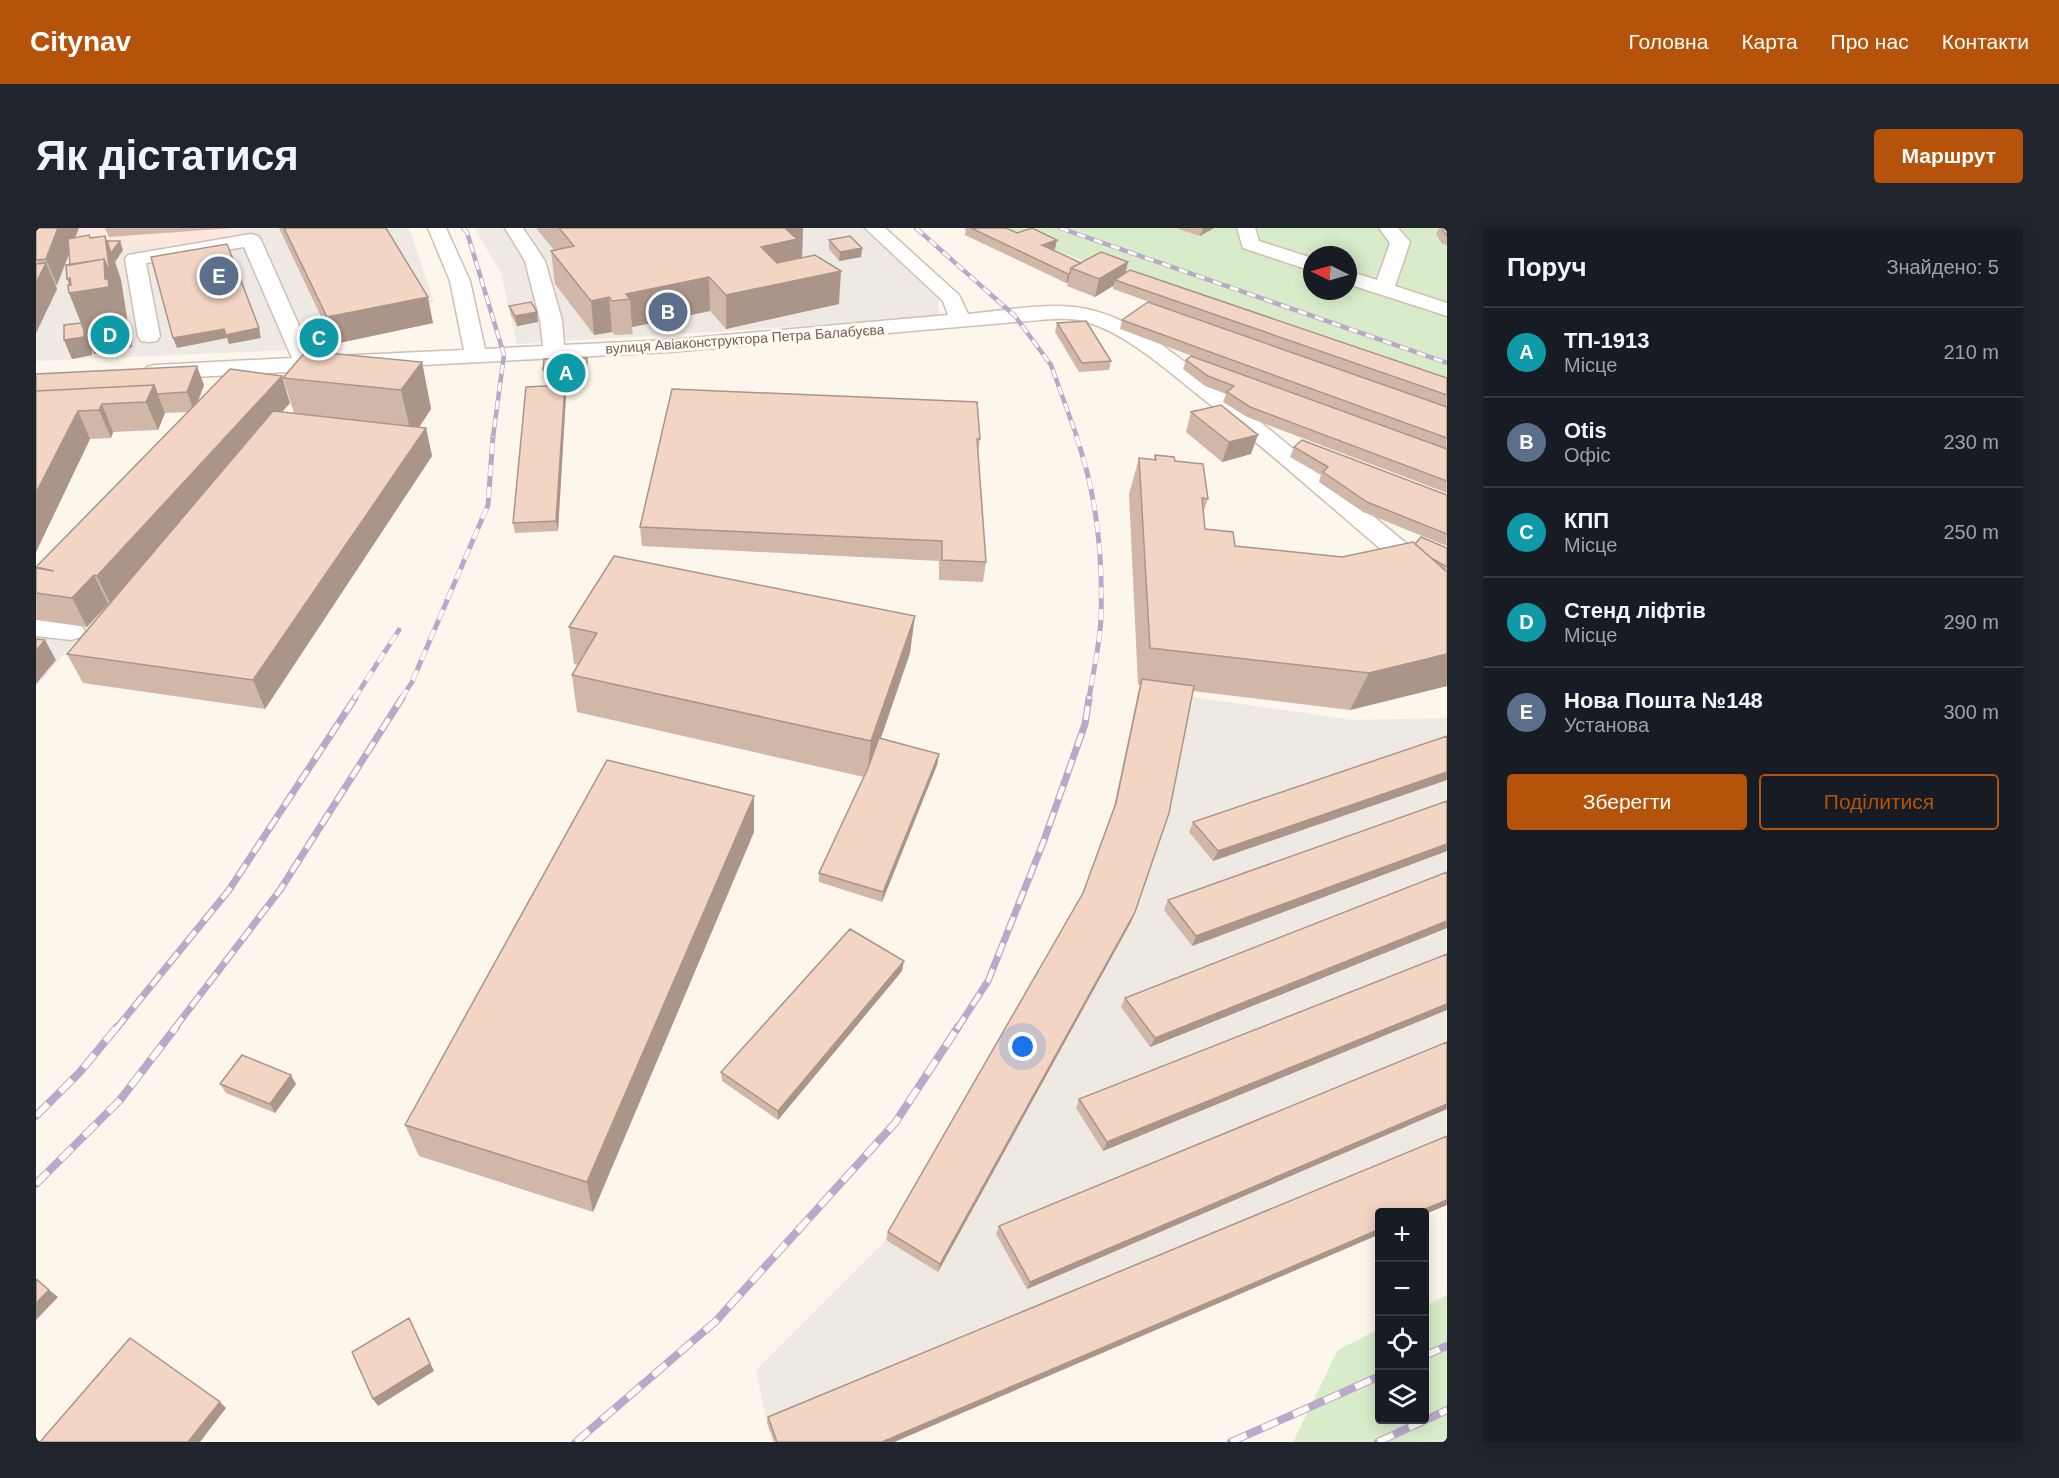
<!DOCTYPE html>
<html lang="uk">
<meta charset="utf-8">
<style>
:root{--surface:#171b24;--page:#20242c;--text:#f1f3f6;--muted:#9ea1a6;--line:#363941;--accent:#b45309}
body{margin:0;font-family:Arial,sans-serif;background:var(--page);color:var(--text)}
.controls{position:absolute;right:18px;bottom:18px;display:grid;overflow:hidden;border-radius:6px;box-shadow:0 3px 15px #0003}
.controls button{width:54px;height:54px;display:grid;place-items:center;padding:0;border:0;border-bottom:2px solid var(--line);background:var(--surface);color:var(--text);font:30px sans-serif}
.compass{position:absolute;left:1267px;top:18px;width:54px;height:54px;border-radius:50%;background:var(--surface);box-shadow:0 3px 15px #0003;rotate:275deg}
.you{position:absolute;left:987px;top:819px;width:21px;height:21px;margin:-15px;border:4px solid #fff;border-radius:50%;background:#1a73e8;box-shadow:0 0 0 9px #1a73e833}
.badge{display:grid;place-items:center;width:39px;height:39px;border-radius:50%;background:var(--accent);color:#fff;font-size:20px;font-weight:700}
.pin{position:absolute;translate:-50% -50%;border:3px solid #fff;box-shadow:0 2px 6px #0006}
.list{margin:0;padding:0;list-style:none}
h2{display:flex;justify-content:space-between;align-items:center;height:78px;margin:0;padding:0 24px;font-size:26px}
h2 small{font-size:20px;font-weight:400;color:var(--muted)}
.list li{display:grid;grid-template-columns:39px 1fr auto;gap:18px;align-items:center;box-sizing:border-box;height:90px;padding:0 24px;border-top:2px solid var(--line)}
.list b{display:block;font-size:22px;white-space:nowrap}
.list p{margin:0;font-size:20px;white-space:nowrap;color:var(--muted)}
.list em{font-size:20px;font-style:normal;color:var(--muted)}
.actions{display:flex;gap:12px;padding:18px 24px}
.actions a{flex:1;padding:14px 0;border:2px solid var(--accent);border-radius:6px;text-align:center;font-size:21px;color:var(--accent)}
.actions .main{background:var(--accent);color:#fff}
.icon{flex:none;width:33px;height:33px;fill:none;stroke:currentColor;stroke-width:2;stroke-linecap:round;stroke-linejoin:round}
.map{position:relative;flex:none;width:1411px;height:1214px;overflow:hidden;border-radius:6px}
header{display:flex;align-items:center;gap:36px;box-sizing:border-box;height:84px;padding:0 30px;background:var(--accent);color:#fff}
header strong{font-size:28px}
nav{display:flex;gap:33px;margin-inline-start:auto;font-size:21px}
.intro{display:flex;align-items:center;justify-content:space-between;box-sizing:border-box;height:144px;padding:0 36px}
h1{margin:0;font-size:42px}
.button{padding:15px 27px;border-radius:6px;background:var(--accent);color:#fff;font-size:21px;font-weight:700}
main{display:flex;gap:36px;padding:0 36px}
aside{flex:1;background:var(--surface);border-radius:6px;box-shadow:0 3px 15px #0003}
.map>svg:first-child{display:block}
.commercial{fill:#fde8e0}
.industrial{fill:#efe9e4}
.green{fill:#d8ecc9;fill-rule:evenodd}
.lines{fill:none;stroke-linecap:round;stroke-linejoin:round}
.minor-casing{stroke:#d1beb0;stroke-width:3}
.minor{fill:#fff;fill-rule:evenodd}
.rail-far3-casing{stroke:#b9a8c9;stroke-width:4.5}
.rail-far2-casing{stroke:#b9a8c9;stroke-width:5}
.rail-far1-casing{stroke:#b9a8c9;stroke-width:7}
.rail-casing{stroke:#b9a8c9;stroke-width:8}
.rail-far3{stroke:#fffaf3;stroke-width:3;stroke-dasharray:9;stroke-linecap:butt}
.rail-far2{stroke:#fffaf3;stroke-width:4;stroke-dasharray:11;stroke-linecap:butt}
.rail-far1{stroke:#fffaf3;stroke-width:4.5;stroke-dasharray:14;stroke-linecap:butt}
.rail{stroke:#fffaf3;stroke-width:6;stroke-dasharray:17;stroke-linecap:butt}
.wall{fill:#d1b7a8}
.shaded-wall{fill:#aa9588}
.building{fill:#f3d5c3;stroke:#aa9588;stroke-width:1.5}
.labels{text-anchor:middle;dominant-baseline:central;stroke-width:6;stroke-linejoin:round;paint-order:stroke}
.far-street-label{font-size:14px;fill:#7a5c4d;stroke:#fffaf3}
</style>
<header>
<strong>Citynav</strong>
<nav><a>Головна</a><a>Карта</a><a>Про нас</a><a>Контакти</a></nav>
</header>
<div class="intro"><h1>Як дістатися</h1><a class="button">Маршрут</a></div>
<main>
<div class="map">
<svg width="1411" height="1214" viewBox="0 0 1411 1214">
<rect width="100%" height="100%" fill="#fdf6ec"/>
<path class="commercial" d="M49,0H206L204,8L145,18L74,21L44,13Z"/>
<path class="industrial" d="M0,0H49L44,12L74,21L145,18L204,8L206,0H373L398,74L388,79L397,95L298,116L253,122L0,133Z
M438,0H849L924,70L903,73L902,87L846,93L481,116L465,45Z
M0,392L51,399L0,459Z
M1102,461L1316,492L1411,490V977L1388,984H1344L1343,1006L858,1214H738L731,1195L720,1142L850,1012L1044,675L1077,585Z"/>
<path class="green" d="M963,0H1411V151L1078,45ZM1276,27H1312V63H1276Z
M1411,1067V1214H1257L1302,1122L1343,1101L1344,1192H1388L1389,1078Z"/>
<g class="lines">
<defs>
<path id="minor" d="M392,0H410L434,53L449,121L507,118L504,92L489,33L469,0H487L509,33L526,92L528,117L634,112L912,87L907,73L829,0H849L923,67L932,86C973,82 1020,72 1059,83C1104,95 1143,130 1179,158C1258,219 1332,286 1411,348V371L1401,368C1320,302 1243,231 1161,166C1128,140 1092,107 1051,94C1030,87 1001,93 979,94L634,124L119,151L111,149L108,144L111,139L119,137L256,130L208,19L110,35L124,108L121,113L113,114L105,113L102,108L89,31L92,27L215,6L222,8L225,12L277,129L428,122L414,53Z
M1201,0H1219L1223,13L1276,30V43L1207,20Z
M1343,0H1362L1374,14L1359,58L1411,75V88L1312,56V43L1341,52L1354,15Z
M0,390L45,397L49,403L45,409L35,412L0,408Z"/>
</defs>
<use href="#minor" class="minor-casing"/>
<use href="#minor" class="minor"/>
<defs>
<path id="rail-far3" d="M427,0L431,4L468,127L457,209
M880,0L979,88L1015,137L1041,209
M1024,0L1411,135"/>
<path id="rail-far2" d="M1040,208C1061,266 1067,327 1065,389C1064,416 1057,444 1053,471
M318,471L363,402
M365,471L376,454L452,277L457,208"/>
<path id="rail-far1" d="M80,801L193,662L319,470
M138,801L244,662L366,470
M921,801L952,753L1007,615L1049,496L1053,470"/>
<path id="rail" d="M0,888L44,844L81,799
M0,956L84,872L140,799
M1388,1128L1411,1118
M540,1214L680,1093L859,895L922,799
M1195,1214L1344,1148
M1342,1214L1411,1182"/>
</defs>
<use href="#rail-far3" class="rail-far3-casing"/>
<use href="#rail-far2" class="rail-far2-casing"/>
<use href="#rail-far1" class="rail-far1-casing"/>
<use href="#rail" class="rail-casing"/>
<use href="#rail-far3" class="rail-far3"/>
<use href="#rail-far2" class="rail-far2"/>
<use href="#rail-far1" class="rail-far1"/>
<use href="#rail" class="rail"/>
</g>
<path class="wall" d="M0,0L39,9L54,10L69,8L71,13L87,22L79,34L85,52L91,90L92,103L95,111L96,119L58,126L56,121V127L36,131L28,112L45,95L33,65L34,37L33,25L21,57H20L21,61L0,105Z
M69,0H197L73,9Z
M243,0H350L397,95L298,116L296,112L297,113L274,118L267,97L287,93Z
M500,0H767L766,30L803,76L690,101L674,83L596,99L597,106L579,107L576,104L558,107L519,56L515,23L518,22Z
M927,0H970L1019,21L1016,22L1045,35L1090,45L1411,150V179L1077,61V58L1059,69L1031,58L1032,54L1030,55L929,7L930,1Z
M1142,0H1178L1164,8L1142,1Z
M1403,0H1411V17L1406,16L1400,6Z
M793,12L826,20L825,29L803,33L793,21Z
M473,78L502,94L481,98L475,87Z
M1086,92L1411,179V265L1211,189L1187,174L1190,166L1169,158L1147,141L1150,132L1261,167L1084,101Z
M1021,95L1075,133L1073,142L1043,144L1019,104Z
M386,134L395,181L383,199L390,200L396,228L229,481L47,455L31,426L72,376L51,399L0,392V340H1L0,339L153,184L129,185L122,202L77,204L75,210L54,211L0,324V146L168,157L162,174L254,175L246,184L258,185L247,150Z
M552,139V150L508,151L507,142Z
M636,161L944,211L942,224L950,334L947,354L903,352V333L606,318L604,299Z
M530,167L522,303L479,305L477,295Z
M1155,184L1215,226L1186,234L1150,204Z
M1258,219L1411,267V318L1327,284L1283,254L1285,247L1254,229Z
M1119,227L1139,233L1172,271L1167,285L1169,301L1199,318L1306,329L1379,316L1411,320V458L1314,482L1157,463L1099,684L1095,694L902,1044L850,1012L852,1004L1047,665L1077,583L1104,457H1102L1093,266L1103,230L1118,231Z
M533,399L874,425L845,510L903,526L901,537L846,674L783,654V645L828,549L541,484L536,447L542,437L538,436Z
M1411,508L1177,633L1153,604L1157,594Z
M718,568V604L557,984L383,928L369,897Z
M1411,573V623L1156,718L1128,682L1132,672Z
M1411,644V700L1114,819L1085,779L1089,770Z
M1411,726L1067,923L1040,880L1043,871Z
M866,743L742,892L686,853L685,844Z
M1411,814V881L991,1061L960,1006L963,998Z
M184,856H260L239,885L190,865Z
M1411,908V977L1389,986V984H1344V1006L858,1214H738L731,1195L732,1189Z"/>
<path class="shaded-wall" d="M22,0H43L21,57L10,31Z
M755,0H767L766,30L724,52L725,19L750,1Z
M1167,0H1178L1164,8Z
M53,7L68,46L69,8L75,25L84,13L87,22L79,34L85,52L91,90L92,103L95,111L96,119L58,126L56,121V127L36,131L28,112L48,102L33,65H37L31,51Z
M1021,12L1019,21L1005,26L1006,17Z
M826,20L825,29L803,33L804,24Z
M1092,34L1088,52H1079L1077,58L1059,69L1063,51Z
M10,35L21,61L0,105V55Z
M805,43L803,76L690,101V67Z
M1034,45L1032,54L1030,55L1032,46Z
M673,49L674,83L596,99L594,71L590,66Z
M392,69L397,95L298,116L291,89Z
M573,69L576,104L558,107L555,73Z
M501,84L502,94L481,98L479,88Z
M223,100L225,110L193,116L190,107Z
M188,101L191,110L141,120L137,110Z
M294,104L297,113L274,118L272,108Z
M386,134L395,181L376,210L365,162Z
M161,138L168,157L158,183L151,164Z
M246,148L254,175L75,377L61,348Z
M118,157L129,185L122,202L110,174Z
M529,157L530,167L522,303L520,293Z
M66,176L77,204L75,210L63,182Z
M42,183L54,211L0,324V265Z
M390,200L396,228L229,481L217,452Z
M1222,207L1215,226L1186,234L1193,214Z
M58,347L72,376L51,399L36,370Z
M879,388L874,425L831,550L835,513Z
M9,412L20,432L0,456V423Z
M1411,426V458L1314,482L1333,445Z
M903,526L901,537L846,674L847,664Z
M1411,544V552L1177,633L1182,623Z
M718,568V604L557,984L551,954Z
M1411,616V623L1156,718L1160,708Z
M1099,684L1095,694L902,1044L904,1036Z
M1411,693V700L1114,819L1119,810Z
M868,733L866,743L742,892V883Z
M1411,776V782L1067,923L1071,914Z
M255,847L260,856L239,885L234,876Z
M1411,876V881L991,1061L994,1054Z
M1411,972V977L1389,986V984H1382Z
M1344,1001V1006L858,1214H846Z
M13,1062L22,1069L0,1092V1075Z
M373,1090L398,1143L342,1178L337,1171Z
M184,1174L190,1180L164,1214H152Z"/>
<path class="building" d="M0,0H22L10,31L0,32Z
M248,0H350L392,69L291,89Z
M523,0H755L750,1L761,11L725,19L741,35L779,27L805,43L690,67L673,49L590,66L594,71L576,73L573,69L555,73L515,23L538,18Z
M935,0H970L981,5L996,0L1021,12L1006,17L1045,35L1035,40L1034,45L1032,46Z
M1406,0H1411V8L1410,7Z
M53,7L54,10L69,8L74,45L68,31L34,37L32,11Z
M814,8L826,20L804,24L793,12Z
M71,13H84L75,25Z
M191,16L223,100L190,107L188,101L137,110L115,29Z
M1065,24L1092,34L1063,51L1035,40Z
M68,31L69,51H72L73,59L33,65L32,57H35L34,50L31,51L30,37Z
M10,35L0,55V36Z
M1094,42L1411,150V167L1079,52Z
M495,74L501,84L479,88L473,78Z
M1112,74L1411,179V210L1086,92Z
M289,93L294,104L272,108L267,97Z
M1050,93L1075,133L1046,135L1021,95Z
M45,95L48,102V109L28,112V97Z
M270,123L386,134L365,162L247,150Z
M1155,128L1411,221V253L1214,179L1191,164L1198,158L1172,148L1150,132Z
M551,130V141L507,142L508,131Z
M161,138L151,164L121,166L118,157L0,163V146Z
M194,141L246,148L61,348L58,347L36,370L0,365V340L18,343L0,339Z
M118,157L110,174L66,176L63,182L42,183L0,265V163Z
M529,157L520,293L477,295L490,159Z
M636,161L941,174L944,211H941L950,334L906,332V313L604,299Z
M1185,177L1222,207L1193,214L1155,184Z
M237,183L390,200L217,452L31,426Z
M1266,212L1411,267V306L1331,274L1287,244L1292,239L1258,219Z
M1119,227L1138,229L1139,233L1167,236L1172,271L1166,270L1169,301L1197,304L1199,318L1306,329L1377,314L1411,344V426L1333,445L1114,420L1103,230L1120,232Z
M1385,309L1411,320V339L1395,330L1379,316Z
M578,328L879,388L835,513L536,447L561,405L533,399Z
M0,411L9,412L0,423Z
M1106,451L1158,458L1133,585L1099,684L904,1036L852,1004L1047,665L1080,575Z
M1411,508V544L1182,623L1157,594Z
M843,510L903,526L847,664L783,645L832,540Z
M571,532L718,568L551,954L369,897Z
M1411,573V616L1160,708L1132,672Z
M1411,644V693L1119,810L1089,770Z
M814,701L868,733L742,883L685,844Z
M1411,726V776L1071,914L1043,871Z
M1411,814V876L994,1054L963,998Z
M206,827L255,847L234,876L184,856Z
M1411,908V972L1382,984H1344V1001L846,1214H741L732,1189Z
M0,1051L13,1062L0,1075Z
M373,1090L394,1136L337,1171L316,1124Z
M94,1110L184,1174L152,1214H4Z"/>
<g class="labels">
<g class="far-street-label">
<text transform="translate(709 111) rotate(-4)">вулиця Авіаконструктора Петра Балабуєва</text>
</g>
</g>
</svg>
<div class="controls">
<button>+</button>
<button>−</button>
<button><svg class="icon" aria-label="locate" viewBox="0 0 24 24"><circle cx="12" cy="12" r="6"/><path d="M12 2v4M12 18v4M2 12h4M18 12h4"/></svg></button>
<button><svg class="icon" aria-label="layers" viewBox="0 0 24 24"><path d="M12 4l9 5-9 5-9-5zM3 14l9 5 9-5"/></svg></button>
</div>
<svg class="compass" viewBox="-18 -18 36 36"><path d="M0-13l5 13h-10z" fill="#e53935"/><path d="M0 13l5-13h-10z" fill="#9ea1a6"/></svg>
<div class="you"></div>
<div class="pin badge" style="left:530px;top:145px;background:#0f9aa8">A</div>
<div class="pin badge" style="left:632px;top:84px;background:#5c6f8a">B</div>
<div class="pin badge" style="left:283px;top:110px;background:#0f9aa8">C</div>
<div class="pin badge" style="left:74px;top:107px;background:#0f9aa8">D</div>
<div class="pin badge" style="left:183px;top:48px;background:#5c6f8a">E</div>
</div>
<aside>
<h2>Поруч<small>Знайдено: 5</small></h2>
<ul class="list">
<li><span class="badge" style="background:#0f9aa8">A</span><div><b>ТП-1913</b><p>Місце</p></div><em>210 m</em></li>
<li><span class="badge" style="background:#5c6f8a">B</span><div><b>Otis</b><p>Офіс</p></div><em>230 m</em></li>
<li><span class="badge" style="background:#0f9aa8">C</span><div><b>КПП</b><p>Місце</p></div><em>250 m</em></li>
<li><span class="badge" style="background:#0f9aa8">D</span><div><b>Стенд ліфтів</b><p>Місце</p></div><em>290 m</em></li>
<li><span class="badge" style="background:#5c6f8a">E</span><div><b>Нова Пошта №148</b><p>Установа</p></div><em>300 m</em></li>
</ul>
<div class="actions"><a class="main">Зберегти</a><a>Поділитися</a></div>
</aside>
</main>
